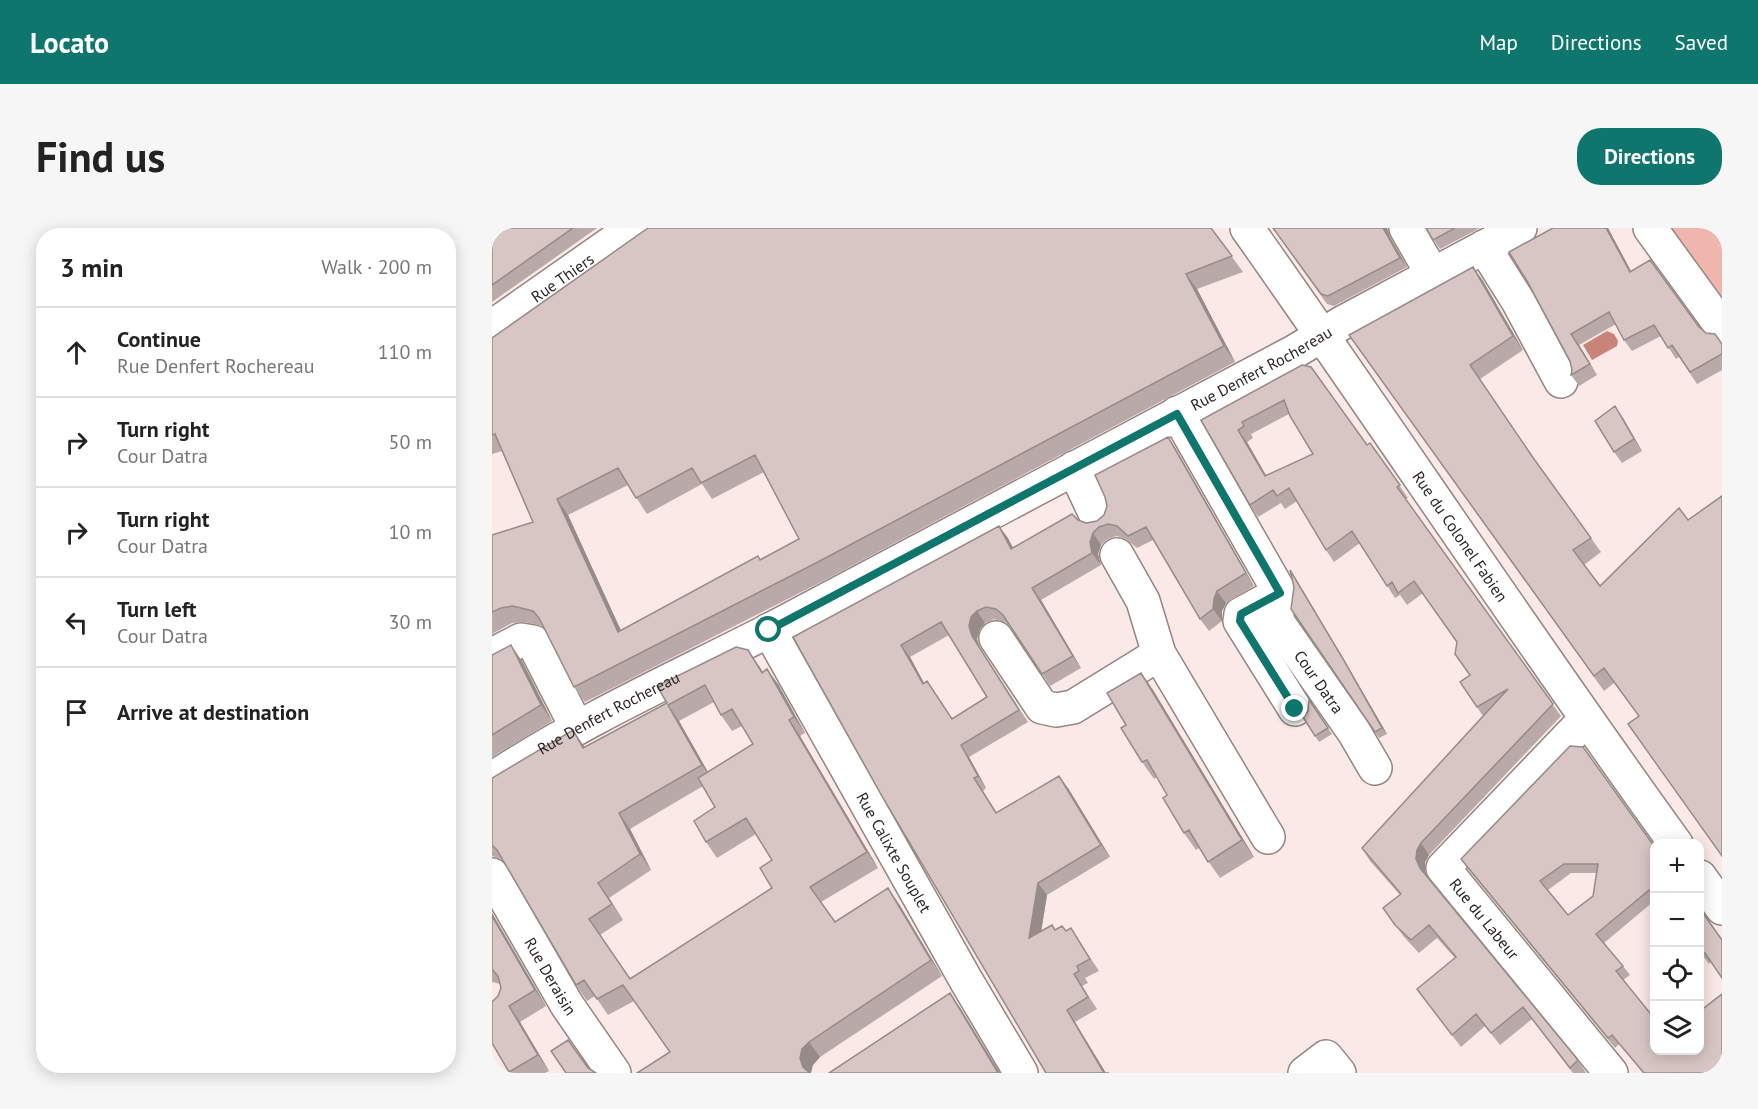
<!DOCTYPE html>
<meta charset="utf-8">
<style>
:root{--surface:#fff;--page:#f6f6f6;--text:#222;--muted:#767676;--line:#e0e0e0;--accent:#0f766e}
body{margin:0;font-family:"PT Sans",sans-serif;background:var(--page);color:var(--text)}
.controls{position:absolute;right:18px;bottom:18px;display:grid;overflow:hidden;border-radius:12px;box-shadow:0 3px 15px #0003}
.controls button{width:54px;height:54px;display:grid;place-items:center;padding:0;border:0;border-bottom:2px solid var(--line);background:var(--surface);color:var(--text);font:30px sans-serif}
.stop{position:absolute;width:18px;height:18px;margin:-14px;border:4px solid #0f766e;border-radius:50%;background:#fff}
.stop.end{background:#0f766e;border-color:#fff;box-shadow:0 2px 6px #0008}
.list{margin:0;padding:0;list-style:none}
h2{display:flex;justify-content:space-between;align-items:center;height:78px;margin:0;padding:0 24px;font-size:26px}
h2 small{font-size:20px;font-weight:400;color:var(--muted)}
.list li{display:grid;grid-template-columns:39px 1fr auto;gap:18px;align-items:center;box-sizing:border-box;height:90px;padding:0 24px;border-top:2px solid var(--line)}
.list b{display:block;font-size:22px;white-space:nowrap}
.list p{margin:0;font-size:20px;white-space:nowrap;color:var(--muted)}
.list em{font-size:20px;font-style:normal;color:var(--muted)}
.icon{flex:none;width:33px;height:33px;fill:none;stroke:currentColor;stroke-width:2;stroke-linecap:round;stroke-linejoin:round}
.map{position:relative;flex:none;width:1230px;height:845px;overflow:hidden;border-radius:24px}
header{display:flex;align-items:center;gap:36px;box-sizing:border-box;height:84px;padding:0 30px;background:var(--accent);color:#fff}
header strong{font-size:28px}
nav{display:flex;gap:33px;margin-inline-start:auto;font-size:21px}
.intro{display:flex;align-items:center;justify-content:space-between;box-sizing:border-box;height:144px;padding:0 36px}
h1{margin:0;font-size:42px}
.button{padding:15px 27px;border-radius:24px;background:var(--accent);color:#fff;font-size:21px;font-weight:700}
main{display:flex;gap:36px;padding:0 36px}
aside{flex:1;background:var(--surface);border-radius:24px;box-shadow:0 3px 15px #0003}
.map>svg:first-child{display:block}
.green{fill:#f0b5ac}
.water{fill:#c9847a}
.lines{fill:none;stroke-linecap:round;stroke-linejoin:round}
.minor-casing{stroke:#948582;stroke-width:36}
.minor{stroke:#fff;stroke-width:33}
.wall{fill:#b9aaa9;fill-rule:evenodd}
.shaded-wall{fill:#968b89}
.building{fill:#d7c6c4;stroke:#968b89;stroke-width:1.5;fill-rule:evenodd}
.route{stroke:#0f766e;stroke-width:8}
.labels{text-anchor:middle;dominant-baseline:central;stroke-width:4.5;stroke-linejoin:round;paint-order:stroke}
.street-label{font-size:16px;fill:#2a2423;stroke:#fdfaf9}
</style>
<header>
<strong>Locato</strong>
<nav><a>Map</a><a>Directions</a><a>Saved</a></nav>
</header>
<div class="intro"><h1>Find us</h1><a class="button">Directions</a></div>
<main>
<aside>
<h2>3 min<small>Walk · 200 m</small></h2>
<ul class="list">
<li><svg class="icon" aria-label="ahead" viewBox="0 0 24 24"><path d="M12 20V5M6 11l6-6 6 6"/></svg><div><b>Continue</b><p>Rue Denfert Rochereau</p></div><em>110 m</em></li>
<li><svg class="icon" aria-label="right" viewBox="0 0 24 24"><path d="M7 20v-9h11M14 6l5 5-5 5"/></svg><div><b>Turn right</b><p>Cour Datra</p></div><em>50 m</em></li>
<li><svg class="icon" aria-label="right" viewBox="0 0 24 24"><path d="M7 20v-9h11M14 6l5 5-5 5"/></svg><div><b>Turn right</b><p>Cour Datra</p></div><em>10 m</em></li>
<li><svg class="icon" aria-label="left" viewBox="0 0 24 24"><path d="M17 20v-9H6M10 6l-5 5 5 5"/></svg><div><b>Turn left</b><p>Cour Datra</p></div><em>30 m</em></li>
<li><svg class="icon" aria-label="arrive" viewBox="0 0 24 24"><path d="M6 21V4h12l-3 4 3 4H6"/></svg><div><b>Arrive at destination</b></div></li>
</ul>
</aside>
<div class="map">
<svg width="1230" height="845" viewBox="0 0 1230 845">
<rect width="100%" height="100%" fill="#fae9e6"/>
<path class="green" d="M1178,0H1230V69Z"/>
<path class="water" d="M1115,103L1122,106L1126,113L1125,118L1100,132L1091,117Z"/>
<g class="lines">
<defs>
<g id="minor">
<path id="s1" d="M755,0C899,204 1037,413 1184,616"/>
<path d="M914,0L941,47"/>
<path d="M1158,0L1230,99"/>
<path d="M992,19L1026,73L1069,153"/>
<path id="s2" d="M0,99L141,0"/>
<path id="s3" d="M685,185L788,365L784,392L862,504L883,540"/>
<path d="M582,240L605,289"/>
<path d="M625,327L651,373L667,426L776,609"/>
<path d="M788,365L749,386L748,393L803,481"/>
<path id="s4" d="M277,402L475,754L529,845"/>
<path d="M504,410L550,479L564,482L581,479L667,426"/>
<path d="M0,427L29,412L41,414L85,500"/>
<path id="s5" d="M1094,491L951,640L1119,845"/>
<path id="s6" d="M0,551C88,493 184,450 278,402C453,311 627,216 802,124L850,95L1028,0"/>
<path id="s7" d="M0,647L75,777L122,845"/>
<path d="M1208,649L1230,680"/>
<path d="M813,845L834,829L847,845"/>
</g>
</defs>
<use href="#minor" class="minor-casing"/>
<use href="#minor" class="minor"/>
</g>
<path class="wall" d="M0,0H105L0,74Z
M719,0L751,44L705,61L743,134L335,351L93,474L82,459L51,398L32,394L20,395L0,406V307L41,294L10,223L0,226V110ZM272,244L307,311L129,403L76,287L136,257L155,286L210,256L220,271Z
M781,0H895L898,9L915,39L842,78L835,76Z
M934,0H988L948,21Z
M1116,0L1139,44L1214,105L1230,116V142L1205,156L1187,129L1184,131L1169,108L1140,123L1132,112L1124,96L1087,117L1105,147L1087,158L1079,147L1080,142L1078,133L1035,53Z
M981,39L991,53L1031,122L988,151L1047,238L1109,324L1092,337L1147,488L1122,455L1112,463L857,107Z
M810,137L875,217L878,215L916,270L913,271L1069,488L937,627L933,634V643L935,648L1086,832L1094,845H1081L1040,791L1008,817L993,798L969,819L925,761L963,730L945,710L927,725L912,709L891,680L908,667L878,633L870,620L991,488L968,454L978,447L965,414L931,365L915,377L908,367L903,370L868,315L842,334L834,322L805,273L793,281L789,275L766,289L758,277L709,192ZM797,186L821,226L774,247L755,214L761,210L759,206Z
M1131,190L1150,223L1130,235L1122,224Z
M676,209L684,221L762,358L734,375L730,383V393L717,403L708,391L661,312L645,320L634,311L625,308L615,311L609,317L606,326L609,337L549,372L589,440L558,458L519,399L513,394L502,391L493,395L488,401L485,411L488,420L536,494L477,529L494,560L491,563L505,585L576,560L618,629L555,667L549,704L563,702L574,703L587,713L607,743L593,750L596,755L590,758L605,781L583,794L554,845L301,409L507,298L521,320L586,292L594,295L605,293L612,287ZM457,407L495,469L460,491L432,455L418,429Z
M798,342L855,437L895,506L887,510L799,381L802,359Z
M0,427L30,433L60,493L0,529Z
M267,438L271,444L286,456L313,505L308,508L386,640L329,674L343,694L407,676L450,748L328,829L321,837L178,824L142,773L116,787L103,768L95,773L84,757L12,633L10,631L0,628V550L93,519L175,475L165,458ZM222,474L229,487L240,503L250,498L261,516L216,544L187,493ZM211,558L223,579L214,614L225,630L264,606L280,632V660L138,751L108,707L131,692L117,670L159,642L138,601Z
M649,445L661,462L762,629L728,650L707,620L704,622L692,605L675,567L665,549L662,551L650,534L634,497Z
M817,472L840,506L827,514L823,508L816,483Z
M1162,618V673L1112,715L1131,738L1138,747L1131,752L1162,822L1230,845H1151L1127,816L1123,820L976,641L969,631ZM1079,645H1104L1101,668L1076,687L1056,662Z
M0,685L54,778L28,794L57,843L53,845H18L0,815L6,768L9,760L8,756L0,754Z
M1230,712L1219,734L1217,736L1208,724Z"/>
<path class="shaded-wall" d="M891,0H895L898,9L915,39L908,30Z
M1114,0H1116L1146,56L1138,44Z
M981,39L991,53L1031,122L1021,108Z
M694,46L705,61L743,134L732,118Z
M1079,106L1087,117L1105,147L1098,136Z
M1123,178L1131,190L1150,223L1142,211Z
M746,202L755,214L781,260L773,248Z
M676,209L684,221L762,358L754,345Z
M65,271L76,287L137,420L126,404Z
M507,298L516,310L528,333L519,321Z
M601,305L609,317L606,326L609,337L600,325L598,314Z
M798,342L855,437L895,506L890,500Z
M540,360L549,372L589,440L581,428Z
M725,363L734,375L730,383V393L721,381L722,371Z
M485,383L493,395L488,401L485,411L488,420L536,494L480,408L477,398L479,389Z
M19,417L30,433L60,493L49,477Z
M409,417L418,429L439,468L431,456Z
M256,422L267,438L281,461L270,445Z
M275,441L286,456L313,505L302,489Z
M649,445L661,462L762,629L750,612Z
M176,477L187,493L221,553L210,537Z
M297,492L308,508L386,640L375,624Z
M81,502L92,518L102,536L91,520Z
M469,517L477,529L494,560L486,548Z
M567,548L576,560L618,629L609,617Z
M127,585L138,601L159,642L148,626Z
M929,615L937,627L933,634V643L936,652L928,640L924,631L925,622Z
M106,655L117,670L131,692L120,676Z
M546,655L555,667L546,723L537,710Z
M396,660L407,676L450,748L439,732Z
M0,685L54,778L43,762L0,688Z
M458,765L469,781L508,845H506Z
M17,778L28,794L57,843L46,827Z
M575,782L583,794L614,845H612Z
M317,814L328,829L321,837L319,845H315L311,839L308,830L310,821Z"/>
<path class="building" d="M0,0H81L0,57Z
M156,0H719L740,28L694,46L732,118L324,335L82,459L47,390L41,383L21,378L9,380L0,384V307L41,294L3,206L0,207V110ZM263,227L307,311L268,332L266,328L126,404L65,271L126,240L144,270L200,240L209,255Z
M781,0H891L908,30L836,68L829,66Z
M934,0H963L941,12Z
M1061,0H1114L1138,44L1158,32L1207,99L1214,105L1223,106L1230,116V126L1198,144L1180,117L1176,120L1162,97L1132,112L1117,84L1079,106L1098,136L1079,147L1080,142L1078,133L1035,53L1017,24Z
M981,39L1021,108L978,137L1042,231L1099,310L1081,322L1108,358L1187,280L1196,292L1230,268V628L1136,496L1147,488L1112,440L1102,448L857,107Z
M810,137L819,139L875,217L878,215L908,257L905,259L1061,476L929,615L925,622L924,631L928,640L1086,832L1078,840L1031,779L999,805L984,786L960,807L925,761L964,729L937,697L919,712L903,697L891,680L909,666L870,620L1016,461L985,479L968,454L978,447L963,426L965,414L922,353L906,365L900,354L895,358L860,303L834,322L797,260L785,268L781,262L758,277L709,192ZM792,172L798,188L821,226L773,248L746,202L752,198L750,194Z
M1123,178L1142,211L1122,224L1103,193Z
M676,209L754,345L725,363L722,371L721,381L708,391L654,299L636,308L625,298L616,296L607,299L601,305L598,314L600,325L540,360L581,428L550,446L511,387L504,381L494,379L485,383L479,389L477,398L480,408L527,482L469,517L486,548L482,550L504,585L567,548L609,617L546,655L537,710L560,697L563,702L570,698L574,703L579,700L598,731L585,738L587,743L582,746L596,769L575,782L612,845H617H554L391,570L301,409L507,298L519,321L580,286L586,292L594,295L605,293L612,287L615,278L613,269L603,247ZM449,394L495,469L460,491L435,453L431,456L409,417Z
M798,342L851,431L890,500L883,504L799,381L802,359Z
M19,417L49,477L0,507V427Z
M244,419L256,422L270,445L275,441L302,489L297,492L375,624L318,659L343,694L396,660L439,732L317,814L310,821L308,830L311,839L318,845H145L178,824L131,757L105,771L92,752L84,757L5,622L0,617V550L81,502L91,520L175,475L165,458ZM213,457L229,487L240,481L261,516L206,550L223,579L202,593L214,614L254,590L280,632L268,640L280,660L138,751L97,691L120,676L106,655L148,626L127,585L210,537L176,477Z
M649,445L750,612L716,634L697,602L692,605L671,570L675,567L655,532L650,534L629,500L634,497L615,465Z
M817,472L836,500L823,508L811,489L816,483Z
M1078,518L1091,519L1162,618V661L1161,659L1104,706L1131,738L1124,743L1162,790V822H1208V783L1230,766V845H1152L1120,807L1116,810L969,631ZM1072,636H1106L1101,668L1076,687L1048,653Z
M1208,681L1230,712V750L1213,725L1210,727L1208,723Z
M0,688L43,762L17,778L46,827L17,844L0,815V774L6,768L9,760L6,748L0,741Z
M458,765L506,845H337Z
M76,812L96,840L104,845H74L59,823Z"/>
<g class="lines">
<path class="route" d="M277,402L685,186L788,365L749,386L748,393L803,481"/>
</g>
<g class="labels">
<g class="street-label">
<text stroke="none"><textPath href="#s2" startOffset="86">Rue Thiers</textPath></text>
<text stroke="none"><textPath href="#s6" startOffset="872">Rue Denfert Rochereau</textPath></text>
<text stroke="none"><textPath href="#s1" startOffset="375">Rue du Colonel Fabien</textPath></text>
<text stroke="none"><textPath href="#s3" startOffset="310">Cour Datra</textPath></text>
<text stroke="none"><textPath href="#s6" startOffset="134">Rue Denfert Rochereau</textPath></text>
<text stroke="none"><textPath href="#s4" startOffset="255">Rue Calixte Souplet</textPath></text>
<text stroke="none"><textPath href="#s5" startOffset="272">Rue du Labeur</textPath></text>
<text stroke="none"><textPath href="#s7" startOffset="117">Rue Deraisin</textPath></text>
</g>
</g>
</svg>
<div class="controls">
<button>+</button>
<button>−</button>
<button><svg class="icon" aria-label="locate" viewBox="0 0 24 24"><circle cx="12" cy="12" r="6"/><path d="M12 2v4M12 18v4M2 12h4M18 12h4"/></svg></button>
<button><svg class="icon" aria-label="layers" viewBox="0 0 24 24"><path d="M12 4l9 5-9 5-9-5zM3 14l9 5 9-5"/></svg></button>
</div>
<div class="stop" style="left:277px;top:402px"></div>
<div class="stop end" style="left:803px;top:481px"></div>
</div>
</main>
